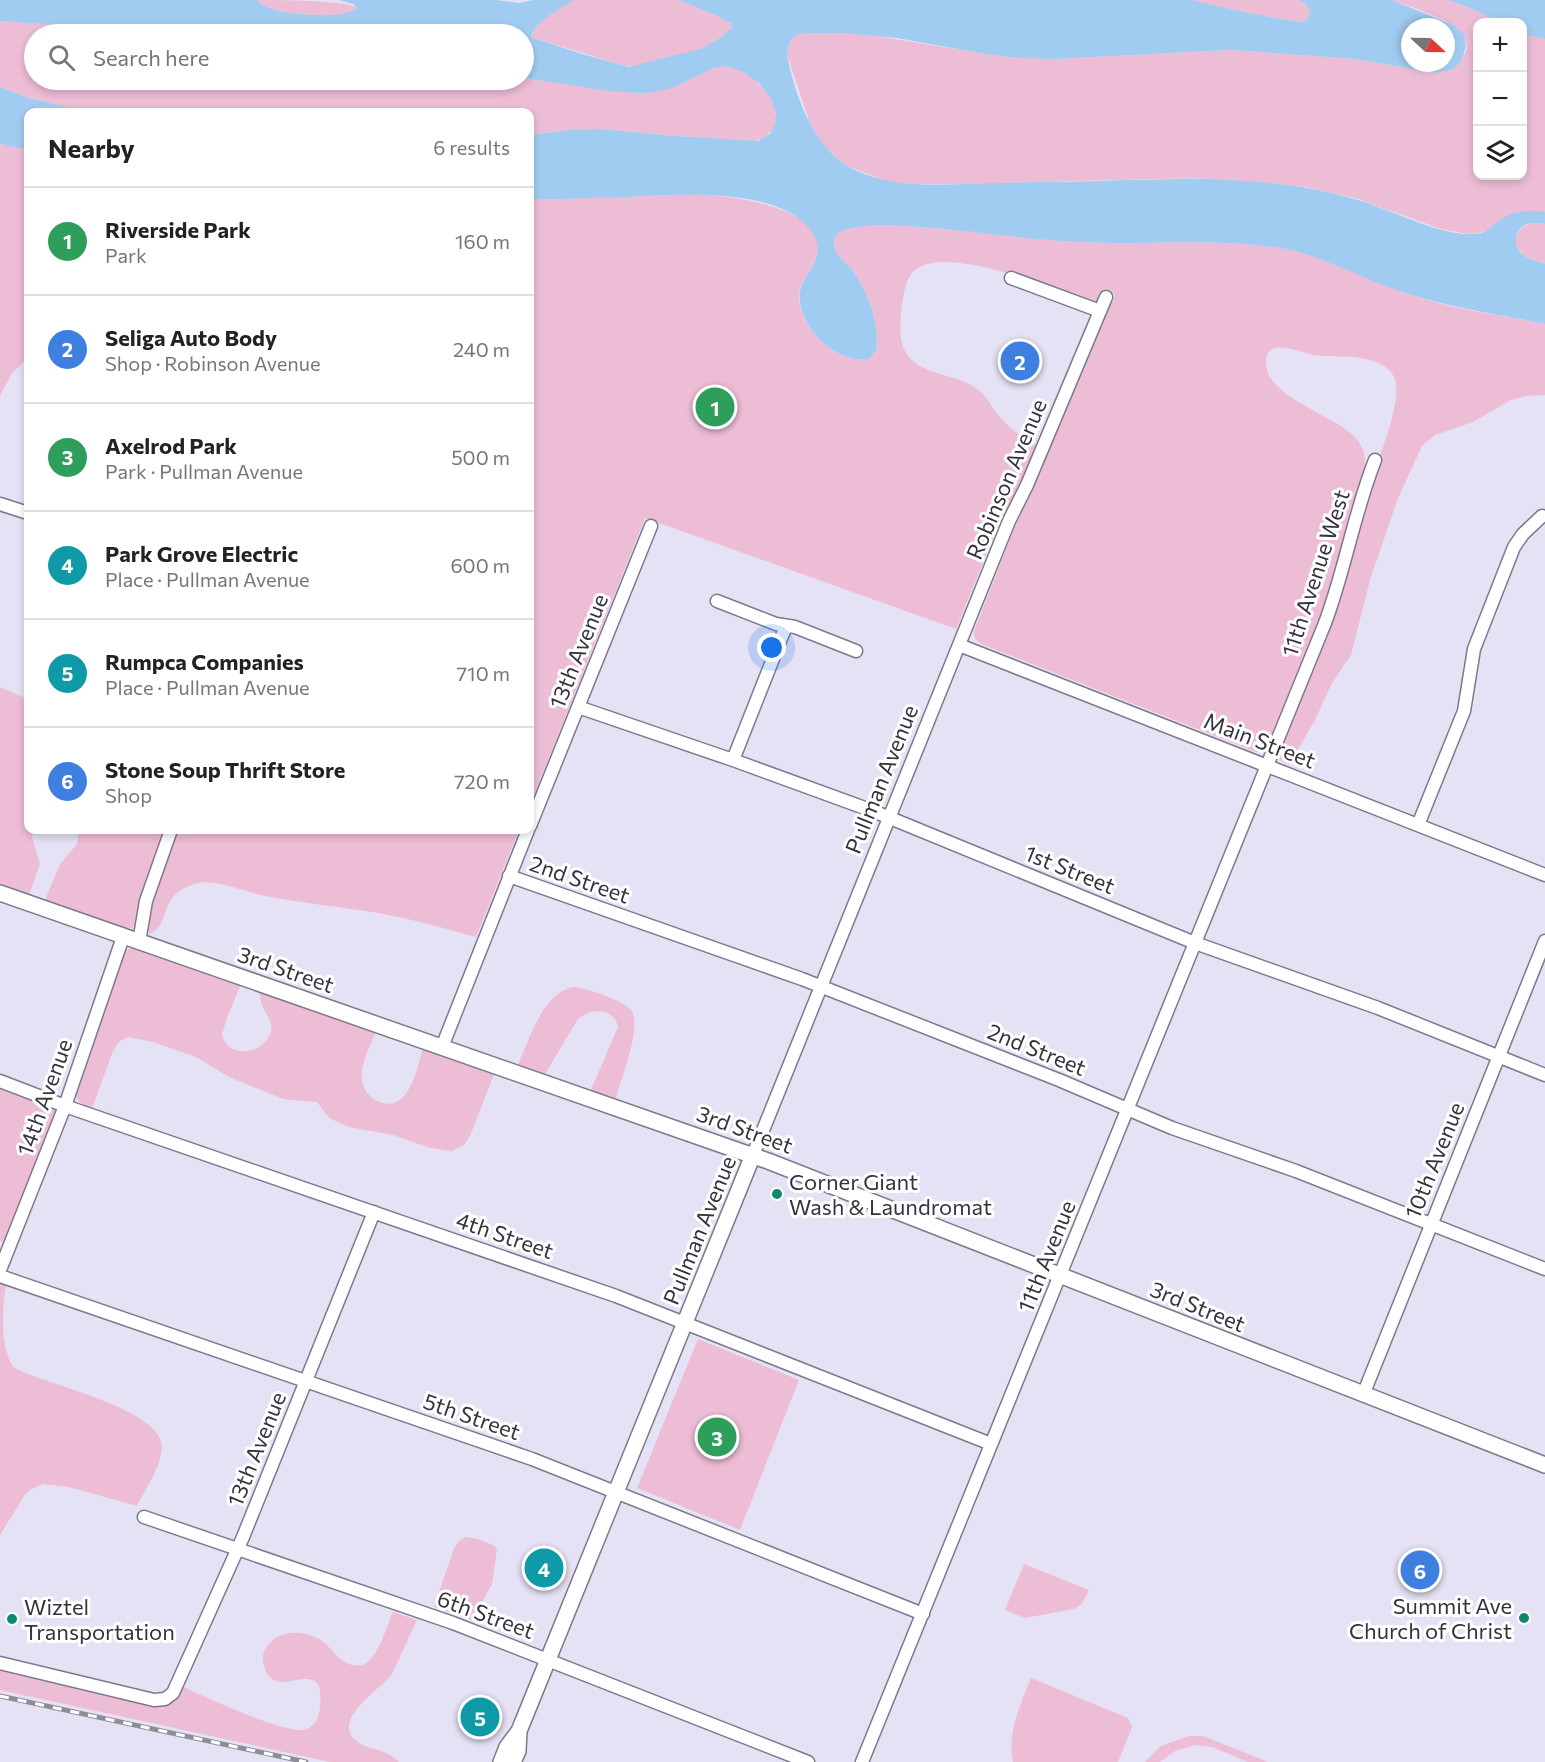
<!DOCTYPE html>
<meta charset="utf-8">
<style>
:root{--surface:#fff;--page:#f6f6f6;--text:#222;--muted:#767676;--line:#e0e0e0;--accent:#0f766e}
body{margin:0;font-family:Commissioner,sans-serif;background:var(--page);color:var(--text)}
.controls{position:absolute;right:18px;top:18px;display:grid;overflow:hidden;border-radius:12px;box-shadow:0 3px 9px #0003}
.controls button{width:54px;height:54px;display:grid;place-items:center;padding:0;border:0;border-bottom:2px solid var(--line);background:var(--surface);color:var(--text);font:30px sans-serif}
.compass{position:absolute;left:1401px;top:18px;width:54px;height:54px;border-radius:50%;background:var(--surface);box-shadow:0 3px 9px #0003;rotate:112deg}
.you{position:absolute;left:772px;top:648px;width:21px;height:21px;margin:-15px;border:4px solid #fff;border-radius:50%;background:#1a73e8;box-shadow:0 0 0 9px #1a73e833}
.badge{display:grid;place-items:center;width:39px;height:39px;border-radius:50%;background:var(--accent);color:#fff;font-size:20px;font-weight:700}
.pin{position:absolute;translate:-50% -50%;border:3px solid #fff;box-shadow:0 2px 6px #0006}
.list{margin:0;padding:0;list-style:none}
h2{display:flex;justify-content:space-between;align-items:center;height:78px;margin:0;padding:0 24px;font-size:26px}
h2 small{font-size:20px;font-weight:400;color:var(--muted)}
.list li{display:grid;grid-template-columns:39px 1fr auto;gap:18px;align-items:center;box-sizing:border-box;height:108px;padding:0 24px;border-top:2px solid var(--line)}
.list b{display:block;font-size:22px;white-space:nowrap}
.list p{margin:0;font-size:20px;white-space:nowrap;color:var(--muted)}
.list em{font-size:20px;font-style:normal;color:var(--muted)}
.icon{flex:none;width:33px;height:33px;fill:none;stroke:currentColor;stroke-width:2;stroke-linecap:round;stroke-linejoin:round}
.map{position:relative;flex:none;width:1545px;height:1762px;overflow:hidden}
.search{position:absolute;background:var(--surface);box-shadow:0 3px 9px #0003;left:24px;top:24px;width:510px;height:66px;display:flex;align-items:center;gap:15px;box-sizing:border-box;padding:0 21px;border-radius:33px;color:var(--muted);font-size:22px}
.panel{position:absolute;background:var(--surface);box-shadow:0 3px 9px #0003;left:24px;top:108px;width:510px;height:726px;border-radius:12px}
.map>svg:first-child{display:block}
.green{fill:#edbdd6}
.water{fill:#a1ccf2;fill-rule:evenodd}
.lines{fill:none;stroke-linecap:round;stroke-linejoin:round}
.minor-casing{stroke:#7d798a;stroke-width:15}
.tertiary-casing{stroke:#7d798a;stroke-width:18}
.minor{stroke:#fff;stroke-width:12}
.tertiary{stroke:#fff;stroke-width:15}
.rail-casing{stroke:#8f8c99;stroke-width:5}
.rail{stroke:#fff;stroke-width:3;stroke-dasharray:9;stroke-linecap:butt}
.poi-dot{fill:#0f896c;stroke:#fff;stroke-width:2}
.labels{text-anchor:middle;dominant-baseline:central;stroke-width:6;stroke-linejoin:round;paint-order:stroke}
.street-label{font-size:22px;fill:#35333b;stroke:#fff}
.poi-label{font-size:22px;fill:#35333b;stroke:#fff;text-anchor:start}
</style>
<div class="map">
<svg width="1545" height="1762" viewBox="0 0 1545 1762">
<rect width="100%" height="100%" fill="#e6e2f5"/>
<path class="green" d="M257,0C277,0 346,0 357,8C344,21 266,15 257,0Z
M574,0H679L722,18L730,22L732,27C718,52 662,58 636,66H625L531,37C536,20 559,9 574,0Z
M1192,0H1299L1309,7L1310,14L1307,20L1300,22L1249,13Z
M1392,0H1448L1475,10L1499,22H1478V176H1522L1523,34L1545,39V212L1525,211L1509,215L1488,231L1469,234L1441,229L1358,199L1307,187L1199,178L958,184H901L885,181L845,165L822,144L809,121L787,54L789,43L796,35L807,33H841L876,36L1005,57L1055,59L1230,50L1355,59L1435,73C1445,72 1457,65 1463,57C1485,26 1410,7 1392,0Z
M0,21L179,34H34V80L524,78L640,93L673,88L714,68L727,66L737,69L753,78L769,94L775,106L776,119L773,129L764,139L755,141L676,136L600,129L568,130L530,135V112H90L28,98L0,87Z
M0,144L28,150V358L12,373L0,396Z
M699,194C729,196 824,206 818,252C815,269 799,278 799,298C800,329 838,365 869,359L876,351C880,326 869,294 855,274C850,267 842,261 837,253C834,248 833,241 836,236C848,217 943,229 965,231C1014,237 1064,243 1114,243C1171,243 1228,239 1285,249C1329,257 1366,280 1408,294C1452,309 1499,315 1545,324V395L1526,396L1511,400L1473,422L1435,435L1422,446L1398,498L1370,580L1351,655L1332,683L1315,720L1289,765L1280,760L1278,749C1292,706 1313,665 1329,622C1344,581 1351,537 1365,495C1374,471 1405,399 1394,377C1382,352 1337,358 1314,355C1300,353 1266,335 1266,363C1266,397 1334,415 1354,436C1364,446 1365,456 1366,469L1329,605L1270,744L1265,750L1256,752L981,644L975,639L974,631L1029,491L1105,309L1113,302L1115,296L1111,290L1104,289L1098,294V303L1094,304C1058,291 945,242 914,271C905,280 904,293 902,305C900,321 897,345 910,358C928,377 960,374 980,391C988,398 992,408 999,416C1010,429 1024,439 1039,447L1022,488L996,530L956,629L645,518L530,805V200Z
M1533,223L1545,224V264L1524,256L1516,245C1515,232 1521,226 1533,223Z
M0,687L28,699V830H33L32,837L40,864L29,895L0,884Z
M79,830H166L136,923L132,928H123L45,900L60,864L77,844Z
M175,830H519L476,937C444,928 411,919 378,913C341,907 302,903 265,896C246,892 215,879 198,883C157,893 172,924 150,934C139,915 167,851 175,830Z
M132,947L241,984L227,1018L222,1034C227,1060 265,1055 271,1031C274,1017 257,1008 260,990L376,1031C371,1045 360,1064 362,1079C362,1088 369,1097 377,1101C408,1116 418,1068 423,1047L495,1072L470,1136L464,1145L452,1151L430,1148L393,1135L349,1127L329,1118L317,1102L283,1099L229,1077L196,1057L153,1042L128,1037L120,1041L113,1051L92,1108C84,1105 77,1103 75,1094L124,952Z
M575,987C586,989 596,992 606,996C615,1000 625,1003 631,1010C643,1026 620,1081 615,1101L590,1092L618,1027C614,1007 590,1008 578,1019L544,1076L517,1067C529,1041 543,990 575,987Z
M0,1085L56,1108L57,1111L6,1244L0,1241Z
M0,1283L6,1285C2,1310 0,1346 13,1367C42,1384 162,1408 162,1447C161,1467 146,1488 137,1506L69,1487L43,1484L30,1490L24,1496L0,1535Z
M698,1339L799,1380L740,1530L637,1488Z
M465,1537L478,1539L495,1546L497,1550L492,1584L472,1620L434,1607L454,1548L459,1541Z
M1024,1564L1089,1590L1082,1604L1074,1609L1025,1618L1005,1610Z
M393,1612L417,1620L392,1674C380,1690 321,1726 365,1746C378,1751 389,1751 399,1762H330L0,1690V1668L155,1705L182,1686C202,1696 286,1734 304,1730C322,1726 322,1700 319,1686C305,1667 281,1696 266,1672C263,1665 261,1657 265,1650C275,1629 303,1629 321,1640C334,1649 342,1669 362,1665C377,1662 387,1625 393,1612Z
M1031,1678L1128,1718L1132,1727L1118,1762H1013C1007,1732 1020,1706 1031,1678Z
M1189,1736H1203L1268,1762H1248L1212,1747L1196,1745L1175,1751L1160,1762H1145L1161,1746Z"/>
<path class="water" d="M0,0H257C266,15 343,21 357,8L353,4L339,0H496L519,3L533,0H574C560,9 535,21 531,37L582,54L629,67L703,48L720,38L732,28L731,23L715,15L679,0H1192L1249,13L1300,22L1307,20L1310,11L1307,5L1299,0H1392L1453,25L1463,33L1465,39L1466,45L1463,57L1457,66L1451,70L1435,73L1355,59L1230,50L1055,59L1018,58L991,55L897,38L841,33H807L796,35L789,43L787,54C794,95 815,152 855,170C897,190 944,184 989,183C1034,182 1080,182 1125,180C1160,180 1194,177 1229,180C1273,182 1316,187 1358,200C1390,209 1434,233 1466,234C1491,235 1487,227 1505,217C1517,210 1532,210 1545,212V224C1538,223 1532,222 1525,225C1514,230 1513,246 1522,254C1528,259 1538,261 1545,264V324C1496,314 1447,307 1399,291C1360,278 1326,257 1285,249C1228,239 1171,243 1114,243C1064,243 1014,237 965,231C943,229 848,217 836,236C833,241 834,248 837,253C842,261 850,266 855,274C869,294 880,326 876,351L869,359C835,365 795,324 800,291C803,275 818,265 818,249C818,239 810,228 803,222C764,187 674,195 625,197C593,198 561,199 530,200V135L568,130L600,129L676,136L759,141L770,134L775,124L776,113L772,100L759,83L743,72L727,66L714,68L673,88L649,93L616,92L524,78V34H179L0,21ZM1410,27H1446V63H1410Z
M1448,0H1545V39L1523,34L1522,22H1499L1475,10Z
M0,87L28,98L90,112H28V150L0,144Z"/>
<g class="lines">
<defs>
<path id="minor" d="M1011,278L1100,311
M0,504L28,513
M717,601L776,624L795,627L856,651
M959,645L1545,875
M578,707L733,760L873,811L1195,943L1378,1008L1545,1075
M733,760L786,626
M1418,825L1464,711L1474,649L1514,547L1523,534L1542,516
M530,826L651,526
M509,876L802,979L1059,1080L1172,1128L1296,1171L1545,1269
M139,942L146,901L171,830
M442,1047L528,830
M0,1081L65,1106L616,1296L991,1444
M753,1155L1009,521L1027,485L1106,297
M0,1270L65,1106L123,937
M0,1276L532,1459L923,1614
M1363,1395L1545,941
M144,1517L453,1623L808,1762
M0,1663L154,1700L165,1699L173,1693L243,1537L374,1212
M862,1762L1325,623C1345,570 1354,513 1375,460"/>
<path id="tertiary" d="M0,893L768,1161L1545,1465
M501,1762L507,1747L519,1731L753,1155
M513,1762L518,1751L519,1731"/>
</defs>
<use href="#minor" class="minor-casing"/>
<use href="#tertiary" class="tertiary-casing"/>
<use href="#minor" class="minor"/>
<use href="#tertiary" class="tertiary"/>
<defs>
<path id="rail" d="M0,1696L306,1762"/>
</defs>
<use href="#rail" class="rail-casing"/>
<use href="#rail" class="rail"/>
</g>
<g class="poi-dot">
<circle cx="777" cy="1194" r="6"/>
<circle cx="1524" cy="1618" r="6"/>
<circle cx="12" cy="1619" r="6"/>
</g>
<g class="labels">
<g class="street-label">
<text transform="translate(1006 479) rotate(-67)">Robinson Avenue</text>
<text transform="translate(1315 573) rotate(-72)">11th Avenue West</text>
<text transform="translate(578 651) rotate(-68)">13th Avenue</text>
<text transform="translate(1260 740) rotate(21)">Main Street</text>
<text transform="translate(881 779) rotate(-68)">Pullman Avenue</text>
<text transform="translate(1070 869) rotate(22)">1st Street</text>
<text transform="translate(580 879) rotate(19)">2nd Street</text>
<text transform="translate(286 969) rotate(19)">3rd Street</text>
<text transform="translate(1037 1049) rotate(22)">2nd Street</text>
<text transform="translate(44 1097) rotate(-70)">14th Avenue</text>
<text transform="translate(745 1129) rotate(20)">3rd Street</text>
<text transform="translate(1434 1160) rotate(-68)">10th Avenue</text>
<text transform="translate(699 1230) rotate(-68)">Pullman Avenue</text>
<text transform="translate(505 1235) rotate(19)">4th Street</text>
<text transform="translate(1046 1256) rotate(-68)">11th Avenue</text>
<text transform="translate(1198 1306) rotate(22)">3rd Street</text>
<text transform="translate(472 1416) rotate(19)">5th Street</text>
<text transform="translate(256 1449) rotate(-68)">13th Avenue</text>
<text transform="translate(486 1614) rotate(20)">6th Street</text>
</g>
<g class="poi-label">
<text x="789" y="1181">Corner Giant<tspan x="789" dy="25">Wash &amp; Laundromat</tspan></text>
<text x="1512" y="1605" text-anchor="end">Summit Ave<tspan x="1512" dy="25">Church of Christ</tspan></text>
<text x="24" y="1606">Wiztel<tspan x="24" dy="25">Transportation</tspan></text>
</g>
</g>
</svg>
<div class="controls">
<button>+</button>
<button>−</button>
<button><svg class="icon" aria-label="layers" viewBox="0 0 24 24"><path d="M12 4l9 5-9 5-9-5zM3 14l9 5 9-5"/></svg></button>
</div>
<svg class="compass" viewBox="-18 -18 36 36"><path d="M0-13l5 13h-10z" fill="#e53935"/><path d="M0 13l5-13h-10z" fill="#767676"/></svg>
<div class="you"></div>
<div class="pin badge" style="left:715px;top:407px;background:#2e9e5b">1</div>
<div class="pin badge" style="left:1020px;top:361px;background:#3f7fe0">2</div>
<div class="pin badge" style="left:717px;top:1437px;background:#2e9e5b">3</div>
<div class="pin badge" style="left:544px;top:1568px;background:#0f9aa8">4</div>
<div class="pin badge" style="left:480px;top:1717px;background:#0f9aa8">5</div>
<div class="pin badge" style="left:1420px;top:1570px;background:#3f7fe0">6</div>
<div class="search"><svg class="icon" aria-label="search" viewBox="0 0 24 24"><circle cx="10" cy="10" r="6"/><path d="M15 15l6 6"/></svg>Search here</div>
<section class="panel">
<h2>Nearby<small>6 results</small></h2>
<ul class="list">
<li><span class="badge" style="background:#2e9e5b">1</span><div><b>Riverside Park</b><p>Park</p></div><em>160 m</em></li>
<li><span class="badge" style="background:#3f7fe0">2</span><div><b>Seliga Auto Body</b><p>Shop · Robinson Avenue</p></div><em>240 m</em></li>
<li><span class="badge" style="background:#2e9e5b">3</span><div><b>Axelrod Park</b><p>Park · Pullman Avenue</p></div><em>500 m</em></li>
<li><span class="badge" style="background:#0f9aa8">4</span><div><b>Park Grove Electric</b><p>Place · Pullman Avenue</p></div><em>600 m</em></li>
<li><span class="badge" style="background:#0f9aa8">5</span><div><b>Rumpca Companies</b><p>Place · Pullman Avenue</p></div><em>710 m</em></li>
<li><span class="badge" style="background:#3f7fe0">6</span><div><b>Stone Soup Thrift Store</b><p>Shop</p></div><em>720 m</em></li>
</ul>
</section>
</div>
